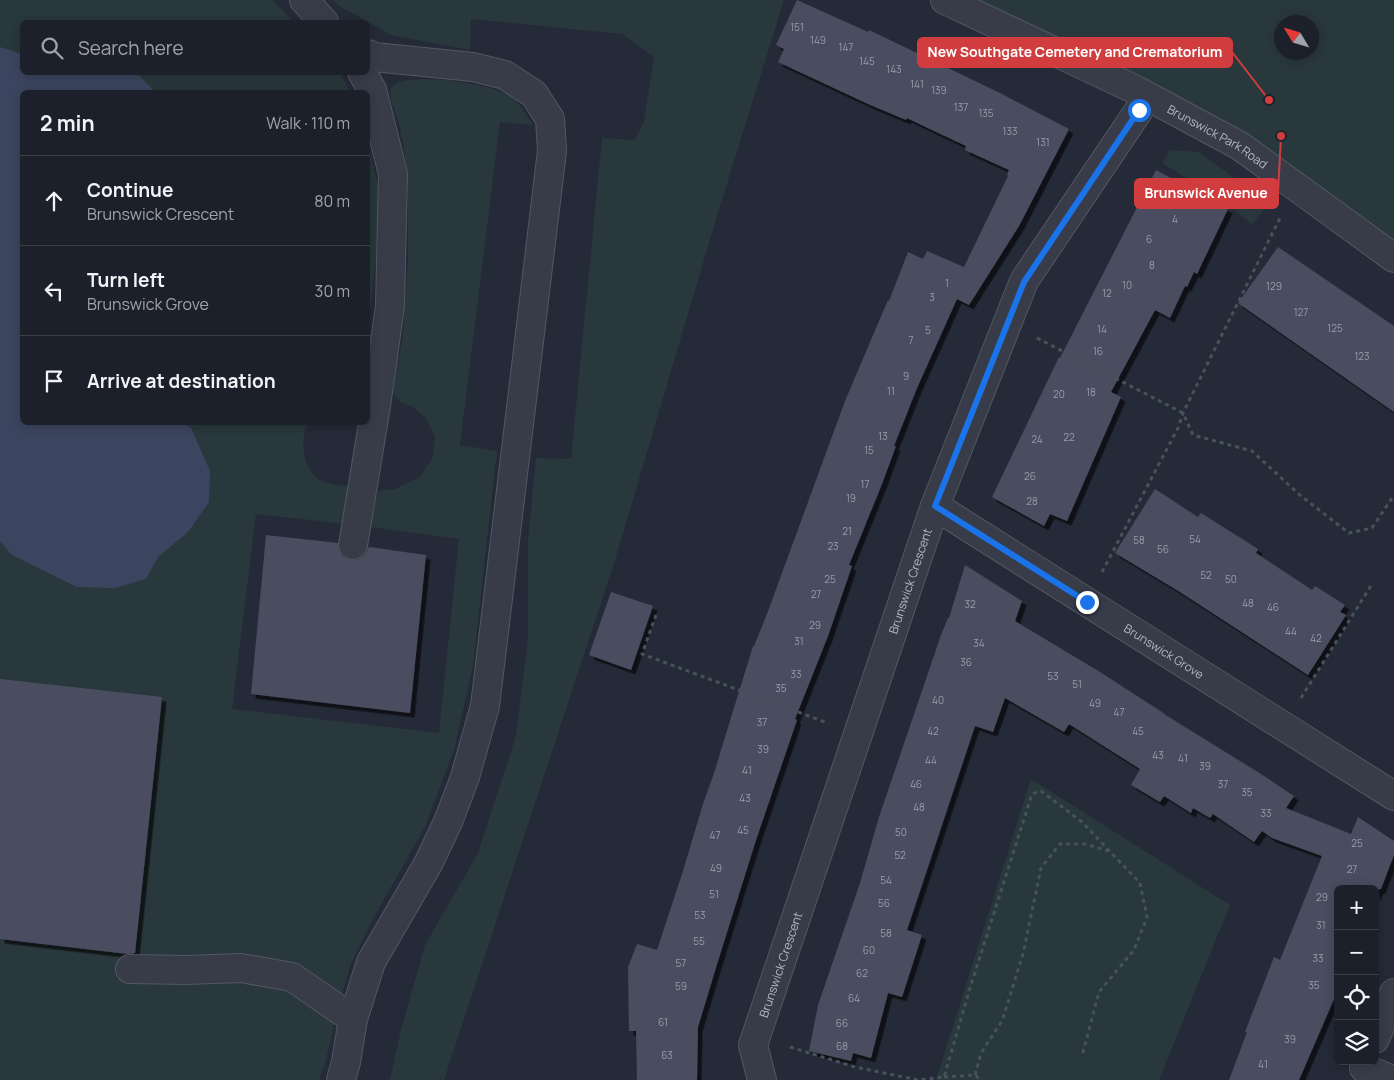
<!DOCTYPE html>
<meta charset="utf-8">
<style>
:root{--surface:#1c202a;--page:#292d36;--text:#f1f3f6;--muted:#a0a3a8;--line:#3a3e47}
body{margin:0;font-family:Manrope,sans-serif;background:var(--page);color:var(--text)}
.controls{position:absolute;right:15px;bottom:15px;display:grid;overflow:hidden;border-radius:8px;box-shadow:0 2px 12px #0003}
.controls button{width:45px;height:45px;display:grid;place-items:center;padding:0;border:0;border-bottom:1px solid var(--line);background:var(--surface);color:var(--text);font:25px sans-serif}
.compass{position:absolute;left:1274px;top:15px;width:45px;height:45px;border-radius:50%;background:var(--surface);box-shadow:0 2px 12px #0003;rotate:308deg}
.stop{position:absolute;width:15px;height:15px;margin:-11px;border:4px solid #1a73e8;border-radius:50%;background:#fff}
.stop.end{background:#1a73e8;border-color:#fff;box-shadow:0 1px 5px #0008}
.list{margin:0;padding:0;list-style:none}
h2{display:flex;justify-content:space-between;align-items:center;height:65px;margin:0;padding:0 20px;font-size:21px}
h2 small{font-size:16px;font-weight:400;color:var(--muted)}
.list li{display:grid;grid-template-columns:32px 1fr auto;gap:15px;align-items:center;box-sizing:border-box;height:90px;padding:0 20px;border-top:1px solid var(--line)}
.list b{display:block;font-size:19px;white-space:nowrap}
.list p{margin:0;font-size:16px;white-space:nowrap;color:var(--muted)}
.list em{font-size:16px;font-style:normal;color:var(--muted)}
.icon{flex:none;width:28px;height:28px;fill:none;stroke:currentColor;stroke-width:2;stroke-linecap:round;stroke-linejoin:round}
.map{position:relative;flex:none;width:1394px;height:1080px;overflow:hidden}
.search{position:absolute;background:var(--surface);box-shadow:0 2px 12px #0003;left:20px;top:20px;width:350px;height:55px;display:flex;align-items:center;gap:12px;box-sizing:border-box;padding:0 18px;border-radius:8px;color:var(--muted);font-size:19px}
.panel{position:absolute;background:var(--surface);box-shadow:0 2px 12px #0003;left:20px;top:90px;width:350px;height:335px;border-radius:8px}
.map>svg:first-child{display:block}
.green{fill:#29383c;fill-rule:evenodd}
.water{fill:#3c455f}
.building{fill:#494d5e;filter:url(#shadow)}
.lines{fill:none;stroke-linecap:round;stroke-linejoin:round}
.minor-casing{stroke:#535763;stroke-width:30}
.path{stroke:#465358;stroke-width:3;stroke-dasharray:4 4;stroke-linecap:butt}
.minor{stroke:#383c49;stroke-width:28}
.route{stroke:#1a73e8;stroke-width:6}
.labels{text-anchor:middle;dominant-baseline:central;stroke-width:4;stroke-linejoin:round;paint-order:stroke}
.number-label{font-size:10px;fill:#989caa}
.street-label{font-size:12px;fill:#b3b7c4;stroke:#1d212d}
.leader{fill:none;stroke:#d13d3f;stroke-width:2}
.callout-dot{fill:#d13d3f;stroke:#1d212d;stroke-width:2}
.callout{fill:#d13d3f;stroke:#d13d3f;stroke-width:2}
.callout-label{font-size:14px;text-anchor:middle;font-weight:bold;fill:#fff}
</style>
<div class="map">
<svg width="1394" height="1080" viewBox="0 0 1394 1080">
<defs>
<filter id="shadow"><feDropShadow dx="4.5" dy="4.5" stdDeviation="0" flood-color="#0009"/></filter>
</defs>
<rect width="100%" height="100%" fill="#252a38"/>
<path class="green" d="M0,0H272L294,22H22V72L340,73L350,92H22V422L308,423C300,438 302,467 317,478C326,485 341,485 352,487L347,524L256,514L232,709L439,733L459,539L370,527L378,491L395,489L420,477L432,459L435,437L426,418L413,407L400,402L392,392L403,337L408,260V174L400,127L391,99L390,89C393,87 396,83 399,82C423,75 479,82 502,92C517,98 524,111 533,125L500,122L460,445L497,451L473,666L454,750L425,827L374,917L352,961L341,996L326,1060L319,1080H0Z
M332,0H784L716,219L616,557L444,1080H390L401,1030L425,945L478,853L516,736L528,638V541L536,458L571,459L602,138L635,140L644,121L654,57L622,34L471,19L470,50L391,35L338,5Z
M941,0H1394V259L1242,148ZM1282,22H1312V52H1282Z
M368,141L378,187L376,259L368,330Z
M1170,150L1199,152L1269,203L1252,224L1220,198L1162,163Z
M1031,779L1230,905L1159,1080H936Z"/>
<path class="water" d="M0,47L22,54V72L137,73L151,88L154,92H22V422L182,423L191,428L210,471L209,502L188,532L158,557L146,579L115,588L77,587L12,555L0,541Z"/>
<path class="building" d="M797,0L868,32L869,30L1000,93L1069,129L1019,226L969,305L957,299L917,388L894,446H896L882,484L849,565L852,566L828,636L795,719L797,720L756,840L718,961L698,1027L697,1080H637L636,1031H629L628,967L637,944L657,950L683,871L703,804L714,773L753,646H754L767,614L845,401L888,300L889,301L908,252L923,259L927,251L964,267L1008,176L1007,175L1009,170L965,150L966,146L934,131L907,118L906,120L868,104L778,62L784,49L776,45Z
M1156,170L1228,209L1197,274L1194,272L1187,287L1185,286L1170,318L1155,310L1111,392L1121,397L1067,521L1050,514L1044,526L992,497L1059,357L1060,358Z
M1278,247L1394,326V412L1238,303Z
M1155,489L1198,517L1201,513L1258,549L1256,553L1312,590L1315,586L1345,605L1340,612L1346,615L1308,675L1180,592L1115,553Z
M266,535L338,543L339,551L343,557L351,560L359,559L365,555L369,547L426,555L410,713L251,694Z
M965,565L1022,601L1015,621L1100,672L1165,714H1164L1261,774L1294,796L1286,808L1351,834L1358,817L1394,841V855L1381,889H1379L1375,897V889H1338V990L1299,1080H1229L1247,1032H1245L1274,957L1280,960L1322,856L1272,838L1262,831L1254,842L1213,814L1210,818L1193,808L1191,813L1164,796L1160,802L1131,785L1140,769L1069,724L1064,732L1005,698L993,732L975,726L907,930L922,935L902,997L888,993L871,1058L853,1053L851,1061L809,1051L818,1005L860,883L879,817L941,635L948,618H949Z
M611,592L653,606L631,670L589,655Z
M0,679L162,697L135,953L128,954L0,939Z"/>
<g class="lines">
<defs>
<g id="minor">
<path d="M304,0L324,22"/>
<path id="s1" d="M945,0L1136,90L1240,146L1394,258"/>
<path id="s2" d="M935,506L1394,796"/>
<path d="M353,545L376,406L390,306L393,174L372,90L362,72"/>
<path d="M130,969L186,970L241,968L292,977L353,1019"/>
<path d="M1375,1039L1394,993"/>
<path d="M1364,1068L1393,1080"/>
<path d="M341,1080L346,1062L353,1019L371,962L428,864L448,822L465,777L485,706L552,151L550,119L534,94L505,75L473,67L374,57L368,54"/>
<path id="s3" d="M762,1080L753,1045L935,506L1024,281L1139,110"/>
</g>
</defs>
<use href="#minor" class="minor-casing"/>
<path class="path" d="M1037,338L1183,413L1193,435L1252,451L1301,496L1349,533L1372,528L1394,495
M1102,572L1178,428L1183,413L1280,218
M656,615L642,654L825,722
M1301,698L1372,584
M790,1047L855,1067L918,1080L944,1077L970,988L1032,794L1041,791L1082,822L1140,883L1147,917L1134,950L1099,992L1082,1056
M975,1075L981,1053L1002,1021L1023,954L1041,868L1060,844H1086L1108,851
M944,1077L975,1075L980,1080"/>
<use href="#minor" class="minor"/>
</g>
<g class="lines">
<path class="route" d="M1087,602L935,506L1024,282L1139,110"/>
</g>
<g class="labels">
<g class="number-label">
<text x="797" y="27">151</text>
<text x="818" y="40">149</text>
<text x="846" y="47">147</text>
<text x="867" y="61">145</text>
<text x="894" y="69">143</text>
<text x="917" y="84">141</text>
<text x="939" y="90">139</text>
<text x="961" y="107">137</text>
<text x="986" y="113">135</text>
<text x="1010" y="131">133</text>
<text x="1043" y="142">131</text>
<text x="1175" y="219">4</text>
<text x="1149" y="239">6</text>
<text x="1152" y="265">8</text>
<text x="947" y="283">1</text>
<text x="1127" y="285">10</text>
<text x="1274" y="286">129</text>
<text x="1107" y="293">12</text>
<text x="932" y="297">3</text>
<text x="1301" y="312">127</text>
<text x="1335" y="328">125</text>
<text x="1102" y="329">14</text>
<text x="928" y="330">5</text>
<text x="911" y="340">7</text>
<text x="1098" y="351">16</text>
<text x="1362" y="356">123</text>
<text x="906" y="376">9</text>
<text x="891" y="391">11</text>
<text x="1091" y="392">18</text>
<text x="1059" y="394">20</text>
<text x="883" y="436">13</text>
<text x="1069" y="437">22</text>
<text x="1037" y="439">24</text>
<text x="869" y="450">15</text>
<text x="1030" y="476">26</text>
<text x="865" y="484">17</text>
<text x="851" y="498">19</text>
<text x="1032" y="501">28</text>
<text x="847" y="531">21</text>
<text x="1195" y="539">54</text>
<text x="1139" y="540">58</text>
<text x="833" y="546">23</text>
<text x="1163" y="549">56</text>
<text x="1206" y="575">52</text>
<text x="830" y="579">25</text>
<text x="1231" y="579">50</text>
<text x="816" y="594">27</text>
<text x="1248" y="603">48</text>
<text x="970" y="604">32</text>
<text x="1273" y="607">46</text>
<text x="815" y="625">29</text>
<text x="1291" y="631">44</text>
<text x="1316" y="638">42</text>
<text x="799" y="641">31</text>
<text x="979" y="643">34</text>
<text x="966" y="662">36</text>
<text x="796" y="674">33</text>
<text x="1053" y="676">53</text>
<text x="1077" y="684">51</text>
<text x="781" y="688">35</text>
<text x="938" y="700">40</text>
<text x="1095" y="703">49</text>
<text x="1119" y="712">47</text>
<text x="762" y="722">37</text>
<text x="933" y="731">42</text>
<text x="1138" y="731">45</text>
<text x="763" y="749">39</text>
<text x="1158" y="755">43</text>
<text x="1183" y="758">41</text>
<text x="931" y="760">44</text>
<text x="1205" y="766">39</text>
<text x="747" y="770">41</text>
<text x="916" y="784">46</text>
<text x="1223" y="784">37</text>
<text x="1247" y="792">35</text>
<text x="745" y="798">43</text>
<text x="919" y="807">48</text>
<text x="1266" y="813">33</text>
<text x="743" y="830">45</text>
<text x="901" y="832">50</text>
<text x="715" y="835">47</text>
<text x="1357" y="843">25</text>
<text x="900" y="855">52</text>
<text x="716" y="868">49</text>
<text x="1352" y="869">27</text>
<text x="886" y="880">54</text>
<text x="714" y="894">51</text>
<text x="1322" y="897">29</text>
<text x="884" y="903">56</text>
<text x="700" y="915">53</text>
<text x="1321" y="925">31</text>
<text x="886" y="933">58</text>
<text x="699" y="941">55</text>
<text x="869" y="950">60</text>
<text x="1318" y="958">33</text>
<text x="681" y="963">57</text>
<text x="862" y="973">62</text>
<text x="1314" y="985">35</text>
<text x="681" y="986">59</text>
<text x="854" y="998">64</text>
<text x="663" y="1022">61</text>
<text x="842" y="1023">66</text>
<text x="1290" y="1039">39</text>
<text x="842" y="1046">68</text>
<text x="667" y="1055">63</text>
<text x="1263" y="1064">41</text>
</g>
<g class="street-label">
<text stroke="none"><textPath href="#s1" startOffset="305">Brunswick Park Road</textPath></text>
<text stroke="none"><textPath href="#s3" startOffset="526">Brunswick Crescent</textPath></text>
<text stroke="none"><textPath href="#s2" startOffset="271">Brunswick Grove</textPath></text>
<text stroke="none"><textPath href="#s3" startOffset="121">Brunswick Crescent</textPath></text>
</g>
</g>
<path class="leader" d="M1269 100L1232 52M1281 136L1278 193"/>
<g class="callout-dot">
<circle cx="1269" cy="100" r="5"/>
<circle cx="1281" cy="136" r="5"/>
</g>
<g class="callout">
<rect x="918" y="38" width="314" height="29" rx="5"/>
<rect x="1135" y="179" width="143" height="29" rx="5"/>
</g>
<g class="callout-label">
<text x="1075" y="57">New Southgate Cemetery and Crematorium</text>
<text x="1206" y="198">Brunswick Avenue</text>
</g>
</svg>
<div class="controls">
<button>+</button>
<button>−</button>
<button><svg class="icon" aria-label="locate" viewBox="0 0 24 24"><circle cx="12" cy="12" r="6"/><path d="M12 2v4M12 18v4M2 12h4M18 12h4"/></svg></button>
<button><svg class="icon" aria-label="layers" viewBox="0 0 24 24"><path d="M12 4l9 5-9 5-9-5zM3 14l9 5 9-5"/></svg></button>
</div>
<svg class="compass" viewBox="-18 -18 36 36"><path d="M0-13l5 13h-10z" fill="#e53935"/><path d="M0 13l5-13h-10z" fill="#a0a3a8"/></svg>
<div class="stop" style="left:1139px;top:110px"></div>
<div class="stop end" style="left:1087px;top:602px"></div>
<div class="search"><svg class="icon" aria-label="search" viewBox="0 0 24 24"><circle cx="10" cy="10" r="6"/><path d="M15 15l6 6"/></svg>Search here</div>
<section class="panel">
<h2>2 min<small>Walk · 110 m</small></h2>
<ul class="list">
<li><svg class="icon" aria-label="ahead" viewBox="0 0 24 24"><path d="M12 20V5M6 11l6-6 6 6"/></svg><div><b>Continue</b><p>Brunswick Crescent</p></div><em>80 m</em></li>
<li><svg class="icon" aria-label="left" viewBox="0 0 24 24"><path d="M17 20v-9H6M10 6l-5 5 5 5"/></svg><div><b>Turn left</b><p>Brunswick Grove</p></div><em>30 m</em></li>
<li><svg class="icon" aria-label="arrive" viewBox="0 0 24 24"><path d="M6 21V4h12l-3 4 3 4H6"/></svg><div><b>Arrive at destination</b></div></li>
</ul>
</section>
</div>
